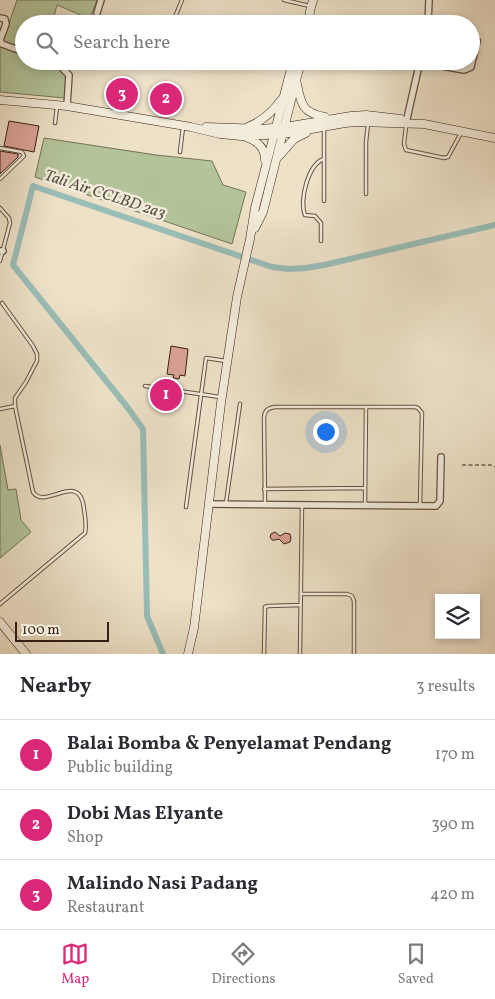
<!DOCTYPE html>
<style>
:root{--surface:#fff;--page:#f7f7f7;--text:#2b2b33;--muted:#7c7c81;--line:#e1e1e2;--accent:#db2777}
body{margin:0;font-family:Vollkorn,serif;background:var(--page);color:var(--text)}
.controls{position:absolute;right:15px;bottom:15px;display:grid;overflow:hidden;border-radius:0px;box-shadow:0 2px 8px #0003}
.controls button{width:45px;height:45px;display:grid;place-items:center;padding:0;border:0;border-bottom:1px solid var(--line);background:var(--surface);color:var(--text);font:25px sans-serif}
.scale{position:absolute;left:15px;bottom:12px;width:94px;box-sizing:border-box;padding-left:5px;border:2px solid #371f15;border-top:0;font-size:14px;line-height:18px;white-space:nowrap;color:#371f15;-webkit-text-stroke:4px #f3ecdb;paint-order:stroke}
.you{position:absolute;left:325px;top:431px;width:18px;height:18px;margin:-12px;border:4px solid #fff;border-radius:50%;background:#1a73e8;box-shadow:0 0 0 8px #1a73e833}
.badge{display:grid;place-items:center;width:32px;height:32px;border-radius:50%;background:var(--accent);color:#fff;font-size:16px;font-weight:700}
.pin{position:absolute;translate:-50% -50%;border:2px solid #fff;box-shadow:0 1px 5px #0006}
.list{margin:0;padding:0;list-style:none}
h2{display:flex;justify-content:space-between;align-items:center;height:65px;margin:0;padding:0 20px;font-size:21px}
h2 small{font-size:16px;font-weight:400;color:var(--muted)}
.list li{display:grid;grid-template-columns:32px 1fr auto;gap:15px;align-items:center;box-sizing:border-box;height:70px;padding:0 20px;border-top:1px solid var(--line)}
.list b{display:block;font-size:19px;white-space:nowrap}
.list p{margin:0;font-size:16px;white-space:nowrap;color:var(--muted)}
.list em{font-size:16px;font-style:normal;color:var(--muted)}
.icon{flex:none;width:28px;height:28px;fill:none;stroke:currentColor;stroke-width:2;stroke-linecap:round;stroke-linejoin:round}
.map{position:relative;flex:none;width:495px;height:654px;overflow:hidden}
.search{position:absolute;background:var(--surface);box-shadow:0 2px 8px #0003;left:15px;right:15px;top:15px;height:55px;display:flex;align-items:center;gap:12px;box-sizing:border-box;padding:0 18px;border-radius:28px;color:var(--muted);font-size:19px}
.sheet{height:275px;background:var(--surface)}
nav{display:flex;justify-content:space-around;align-items:center;box-sizing:border-box;height:70px;border-top:1px solid var(--line);background:var(--surface);font-size:14px;color:var(--muted)}
nav a{display:grid;justify-items:center;gap:2px}
nav .on{color:var(--accent)}
.map>svg:first-child{display:block}
.green{fill:#b3c49a;stroke:#757258}
.lines{fill:none;stroke-linecap:round;stroke-linejoin:round}
.canal{stroke:#99bdb7;stroke-width:6}
.building{fill:#daa296;stroke:#371f15}
.lane-casing{stroke:#645042;stroke-width:4.5}
.street-casing{stroke:#645042;stroke-width:8}
.secondary-casing{stroke:#371f15;stroke-width:9}
.path{stroke:#371f15;stroke-width:1;stroke-dasharray:4 2.5;stroke-linecap:butt}
.lane{stroke:#f3ecdb;stroke-width:2.5}
.street{stroke:#f3ecdb;stroke-width:5.5}
.secondary{stroke:#f3ecdb;stroke-width:8}
.labels{text-anchor:middle;dominant-baseline:central;stroke-width:5;stroke-linejoin:round;paint-order:stroke}
.water-label{font-size:16px;font-style:italic;fill:#544e46;stroke:#f3ecdb}
</style>
<div class="map">
<svg width="495" height="654" viewBox="0 0 495 654">
<rect width="100%" height="100%" fill="#ede1c8"/>
<filter id="stains"><feTurbulence type="fractalNoise" baseFrequency=".004" numOctaves="4"/><feColorMatrix values="0 0 0 0 .2 0 0 0 0 .09 0 0 0 0 .02 0 0 0 .5 -.17"/></filter>
<radialGradient id="worn" r=".72"><stop offset=".6" stop-color="#630" stop-opacity="0"/><stop offset="1" stop-color="#630" stop-opacity=".3"/></radialGradient>
<path class="green" d="M17,0H97L90,19L57,5L52,24H24V49L3,41Z
M0,46L24,55V61C42,61 54,62 67,75L65,98L0,92Z
M44,138L156,155L212,161L223,185L246,192L232,244L35,177Z
M0,445L8,490L16,489L21,520L31,532L0,558Z"/>
<g class="lines">
<path class="canal" d="M163,654L147,616L143,429L128,408L13,265L33,186L272,267L289,269L306,268L324,265L495,225"/>
</g>
<path class="building" d="M9,121L39,126L34,152L4,146Z
M0,151L18,154V157L0,174Z
M171,346L188,349L185,376L180,375L179,379L173,378L174,375L167,374Z
M275,532L280,536L285,533L290,534L291,538L290,542L284,544L279,539L275,540H272L270,537L271,534Z"/>
<g class="lines">
<defs>
<path id="lane" d="M284,0L310,6
M173,22L182,0
M55,123L57,107
M406,126L404,144L406,150L444,158L448,157L461,133
M324,129V201
M0,148L22,152L24,156L0,179
M180,152L183,127
M366,194V142L368,124
M0,208L9,218L10,223L0,261
M321,241V223L315,216L305,215C299,201 308,164 324,159
M2,303L33,346L37,354V361L26,382L15,398V406
M145,386L220,397
M0,409L15,406L33,492C45,511 80,469 84,509C85,517 87,525 85,533L0,604
M264,489L365,488
M226,503L240,404
M265,503L264,417C265,410 268,408 275,407H415L418,408L422,413L420,505
M365,504L366,407
M186,507L206,358L226,361
M301,594H347L352,596L354,601V654
M264,654L265,607L268,606L301,605
M300,654L302,505"/>
<path id="street" d="M97,13L101,0
M0,18L5,19L6,24L0,40L2,44L24,52
M428,24L429,0
M49,61L59,65L69,75L67,106
M420,62L464,70L471,67L477,41
M406,123L420,61
M0,251H3
M209,504L436,506L440,501L441,457"/>
<path id="secondary" d="M309,24L310,11L313,0
M297,84C301,105 303,113 325,117
M0,100L67,106L191,127L220,134L241,136L283,134L345,123L358,122L424,124L495,138
M206,127L260,129L285,127L351,116L366,115L401,119
M248,127C262,121 272,113 281,100
M246,137C257,141 265,147 265,160
M279,156L294,139L306,133
M255,228L263,212L301,61
M0,622L26,654
M188,654L194,628L221,403L237,297L250,239L255,208L293,61"/>
</defs>
<use href="#lane" class="lane-casing"/>
<use href="#street" class="street-casing"/>
<use href="#secondary" class="secondary-casing"/>
<path class="path" d="M462,465H491L495,467"/>
<use href="#lane" class="lane"/>
<use href="#street" class="street"/>
<use href="#secondary" class="secondary"/>
</g>
<g class="labels">
<g class="water-label">
<text transform="translate(105 195) rotate(18)">Tali Air CCLBD 2a3</text>
</g>
</g>
<rect width="100%" height="100%" filter="url(#stains)"/>
<rect width="100%" height="100%" fill="url(#worn)"/>
</svg>
<div class="controls">
<button><svg class="icon" aria-label="layers" viewBox="0 0 24 24"><path d="M12 4l9 5-9 5-9-5zM3 14l9 5 9-5"/></svg></button>
</div>
<div class="scale">100 m</div>
<div class="you"></div>
<div class="pin badge" style="left:166px;top:395px">1</div>
<div class="pin badge" style="left:166px;top:99px">2</div>
<div class="pin badge" style="left:122px;top:94px">3</div>
<div class="search"><svg class="icon" aria-label="search" viewBox="0 0 24 24"><circle cx="10" cy="10" r="6"/><path d="M15 15l6 6"/></svg>Search here</div>
</div>
<section class="sheet">
<h2>Nearby<small>3 results</small></h2>
<ul class="list">
<li><span class="badge">1</span><div><b>Balai Bomba &amp; Penyelamat Pendang</b><p>Public building</p></div><em>170 m</em></li>
<li><span class="badge">2</span><div><b>Dobi Mas Elyante</b><p>Shop</p></div><em>390 m</em></li>
<li><span class="badge">3</span><div><b>Malindo Nasi Padang</b><p>Restaurant</p></div><em>420 m</em></li>
</ul>
</section>
<nav>
<a class="on"><svg class="icon" aria-label="map" viewBox="0 0 24 24"><path d="M3 6l6-2 6 2 6-2v14l-6 2-6-2-6 2zM9 4v14M15 6v14"/></svg>Map</a>
<a><svg class="icon" aria-label="directions" viewBox="0 0 24 24"><path d="M12 3l9 9-9 9-9-9zM9 14v-3h6M13 9l2 2-2 2"/></svg>Directions</a>
<a><svg class="icon" aria-label="saved" viewBox="0 0 24 24"><path d="M7 4h10v16l-5-4-5 4z"/></svg>Saved</a>
</nav>
